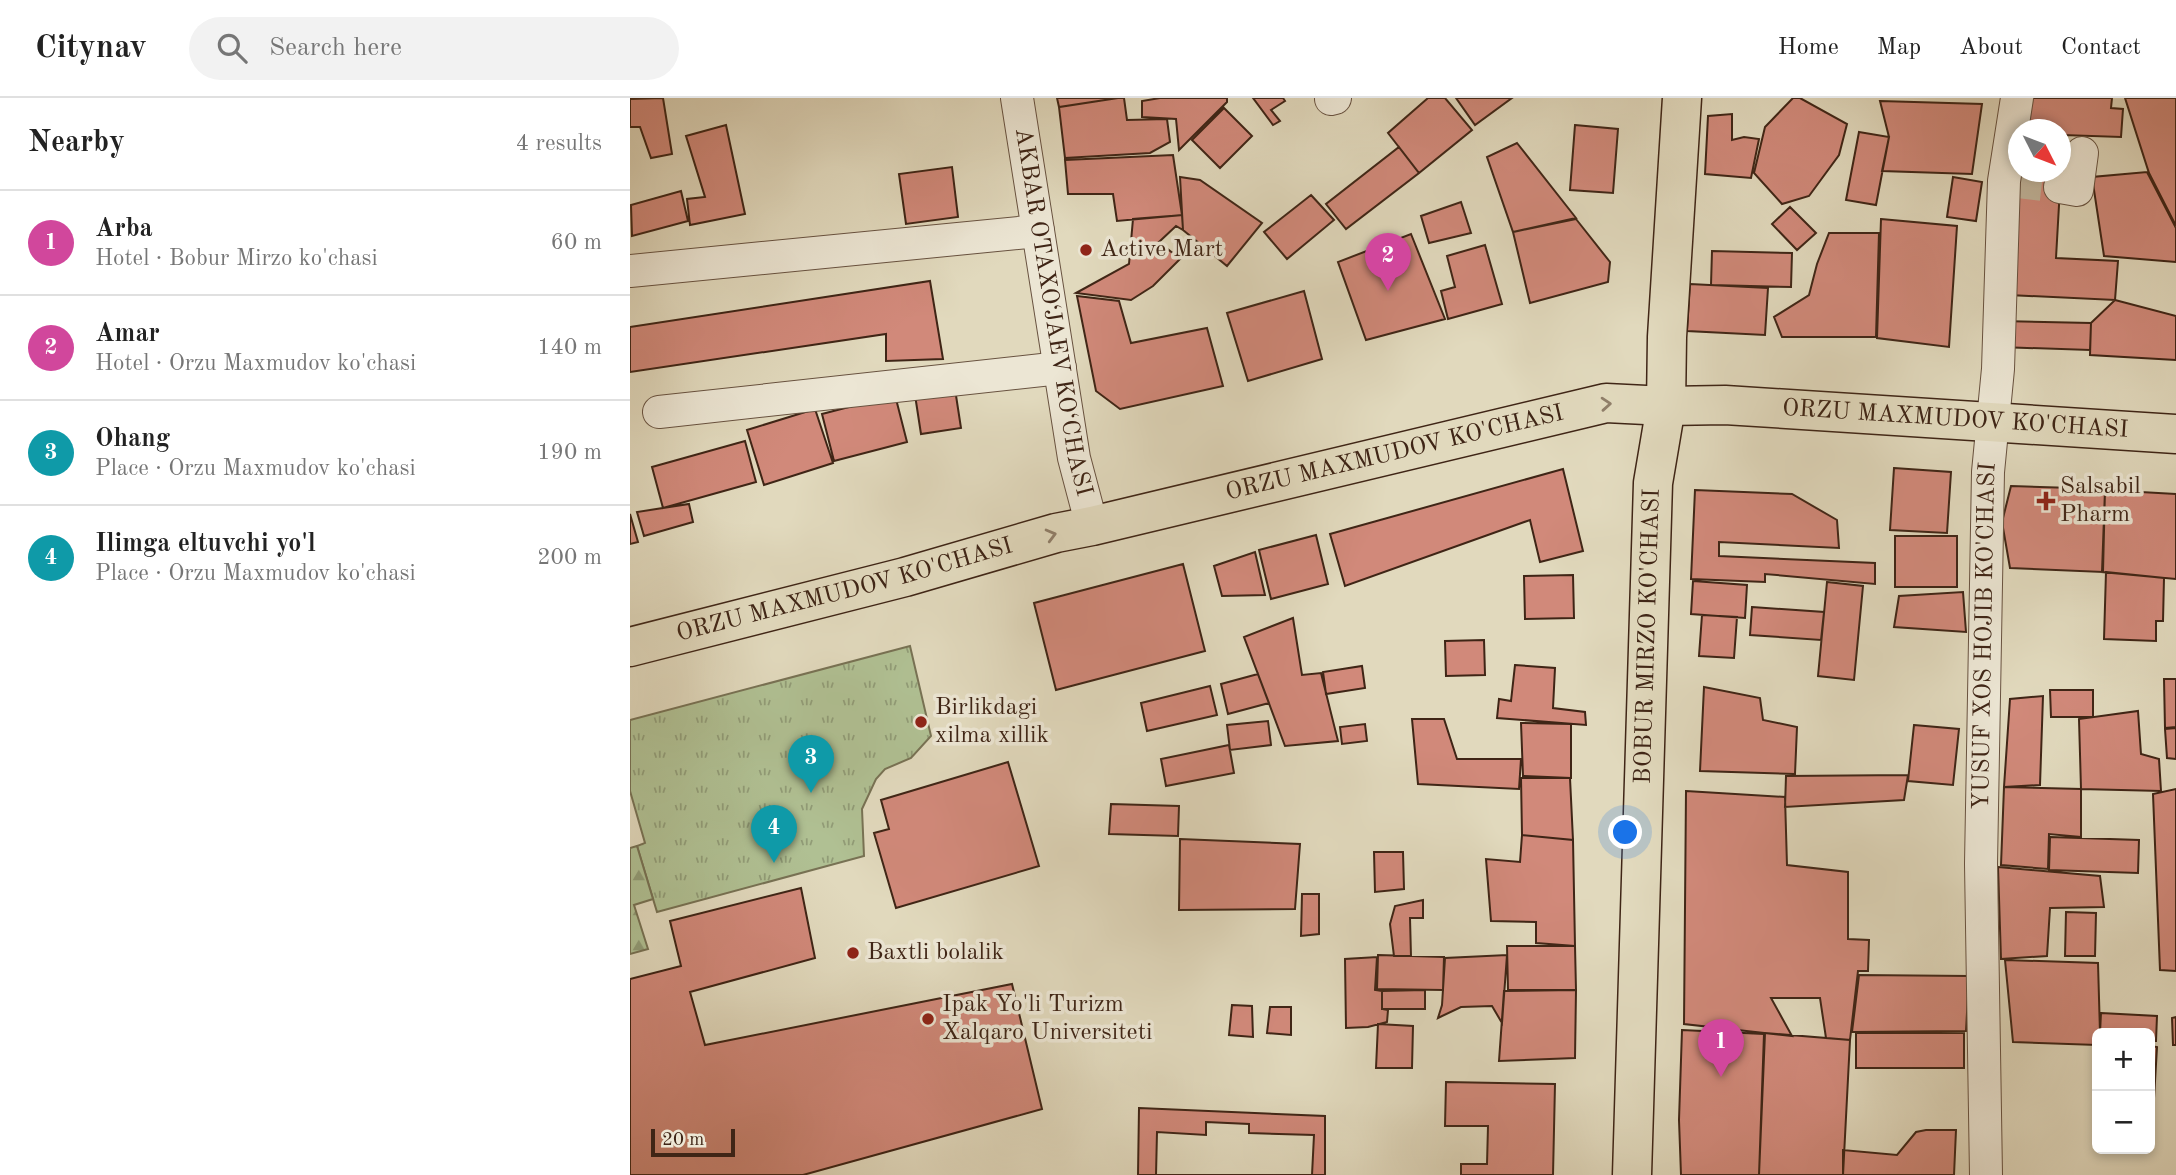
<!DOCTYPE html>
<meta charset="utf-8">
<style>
:root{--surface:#fff;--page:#f2f2f2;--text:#222;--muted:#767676;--line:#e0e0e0;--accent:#ea580c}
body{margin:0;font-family:"Old Standard TT",serif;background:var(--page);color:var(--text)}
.controls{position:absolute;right:21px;bottom:21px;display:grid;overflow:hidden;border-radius:10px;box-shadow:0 4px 10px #0003}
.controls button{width:63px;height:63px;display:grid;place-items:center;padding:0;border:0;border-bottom:2px solid var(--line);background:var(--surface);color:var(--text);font:35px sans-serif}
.compass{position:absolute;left:1378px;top:21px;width:63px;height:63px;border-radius:50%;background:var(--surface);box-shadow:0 4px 10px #0003;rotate:132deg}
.scale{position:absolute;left:21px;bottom:18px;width:84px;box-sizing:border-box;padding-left:7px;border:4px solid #3f2516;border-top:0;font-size:19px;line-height:24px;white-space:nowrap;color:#3f2516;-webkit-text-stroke:5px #ece6d4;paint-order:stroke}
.you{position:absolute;left:996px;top:735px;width:24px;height:24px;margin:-18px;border:5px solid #fff;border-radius:50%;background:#1a73e8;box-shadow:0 0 0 10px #1a73e833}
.badge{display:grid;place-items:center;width:46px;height:46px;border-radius:50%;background:var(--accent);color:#fff;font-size:23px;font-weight:700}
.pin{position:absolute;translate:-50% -58px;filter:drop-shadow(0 2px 4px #0008)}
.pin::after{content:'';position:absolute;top:37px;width:24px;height:21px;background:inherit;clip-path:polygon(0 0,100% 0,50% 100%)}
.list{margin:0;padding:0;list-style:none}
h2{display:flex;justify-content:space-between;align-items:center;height:91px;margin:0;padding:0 28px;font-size:30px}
h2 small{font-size:23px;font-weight:400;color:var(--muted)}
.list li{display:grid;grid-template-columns:46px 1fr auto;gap:21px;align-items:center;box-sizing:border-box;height:105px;padding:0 28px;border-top:2px solid var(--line)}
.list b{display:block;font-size:26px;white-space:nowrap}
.list p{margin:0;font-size:23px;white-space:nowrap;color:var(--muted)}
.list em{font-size:23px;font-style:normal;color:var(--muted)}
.icon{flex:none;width:38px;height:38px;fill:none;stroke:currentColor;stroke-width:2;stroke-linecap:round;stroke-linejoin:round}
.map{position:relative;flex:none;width:1546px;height:1077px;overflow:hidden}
header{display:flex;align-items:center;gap:42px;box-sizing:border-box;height:98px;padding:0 35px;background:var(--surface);border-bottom:2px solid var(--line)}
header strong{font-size:33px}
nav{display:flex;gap:38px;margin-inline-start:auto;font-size:24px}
.search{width:490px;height:63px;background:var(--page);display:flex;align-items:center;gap:18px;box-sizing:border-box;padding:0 24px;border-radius:38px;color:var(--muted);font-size:26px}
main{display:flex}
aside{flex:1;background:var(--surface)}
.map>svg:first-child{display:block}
.grass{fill:url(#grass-tufts);stroke:#787254;stroke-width:2}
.forest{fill:url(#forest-firs);stroke:#787254;stroke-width:2}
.building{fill:#d1897a;stroke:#3f2516;stroke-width:2;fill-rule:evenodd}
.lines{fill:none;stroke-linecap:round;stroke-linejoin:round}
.minor-tunnel{stroke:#c1b59c;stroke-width:32;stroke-dasharray:32 16;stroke-linecap:butt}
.minor-casing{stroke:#685240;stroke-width:34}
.major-casing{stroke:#3f2516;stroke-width:41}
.minor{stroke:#ece6d4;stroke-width:32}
.major{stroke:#e1d9bd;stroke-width:38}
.oneway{stroke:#907f6a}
.poi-dot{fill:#8f2418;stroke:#ece6d4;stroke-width:2.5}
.labels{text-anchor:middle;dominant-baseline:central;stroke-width:7;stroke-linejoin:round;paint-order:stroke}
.poi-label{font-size:24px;fill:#3f2516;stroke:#ece6d4;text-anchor:start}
.street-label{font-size:24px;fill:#3f2516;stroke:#ece6d4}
</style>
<header>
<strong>Citynav</strong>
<div class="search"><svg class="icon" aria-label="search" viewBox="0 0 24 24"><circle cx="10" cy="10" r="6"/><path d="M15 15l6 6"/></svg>Search here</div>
<nav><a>Home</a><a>Map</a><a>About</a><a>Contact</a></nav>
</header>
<main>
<aside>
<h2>Nearby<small>4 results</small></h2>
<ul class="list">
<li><span class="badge" style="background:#d1479c">1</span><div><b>Arba</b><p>Hotel · Bobur Mirzo ko'chasi</p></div><em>60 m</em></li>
<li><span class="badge" style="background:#d1479c">2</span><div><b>Amar</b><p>Hotel · Orzu Maxmudov ko'chasi</p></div><em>140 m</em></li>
<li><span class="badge" style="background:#0f9aa8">3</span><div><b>Ohang</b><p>Place · Orzu Maxmudov ko'chasi</p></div><em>190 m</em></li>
<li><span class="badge" style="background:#0f9aa8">4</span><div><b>Ilimga eltuvchi yo'l</b><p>Place · Orzu Maxmudov ko'chasi</p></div><em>200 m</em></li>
</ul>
</aside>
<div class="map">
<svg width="1546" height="1077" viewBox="0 0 1546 1077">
<defs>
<pattern id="grass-tufts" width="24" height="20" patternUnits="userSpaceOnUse" patternTransform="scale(1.75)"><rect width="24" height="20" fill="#b0c093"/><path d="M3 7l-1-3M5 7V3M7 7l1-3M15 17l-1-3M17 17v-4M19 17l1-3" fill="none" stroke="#919c77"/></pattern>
<pattern id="forest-firs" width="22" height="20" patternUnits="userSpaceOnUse" patternTransform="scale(1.75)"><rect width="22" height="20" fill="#b0c093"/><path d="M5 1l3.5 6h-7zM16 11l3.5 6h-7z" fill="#919c77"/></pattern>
</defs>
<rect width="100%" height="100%" fill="#e1d9bd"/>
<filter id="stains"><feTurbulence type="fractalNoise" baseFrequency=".00286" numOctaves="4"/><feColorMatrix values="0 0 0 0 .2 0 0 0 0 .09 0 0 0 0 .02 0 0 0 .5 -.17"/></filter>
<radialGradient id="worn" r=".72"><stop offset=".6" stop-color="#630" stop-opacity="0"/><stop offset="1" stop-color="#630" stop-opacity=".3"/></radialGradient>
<path class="grass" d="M280,548L301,638L281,660L255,671L246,681L232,711L234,758L27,814L7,748L15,745L0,693V622Z"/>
<path class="forest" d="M7,748L23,801L4,807L18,851L0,856V750Z"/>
<path class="building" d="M33,0L42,56L21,60L10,29H0V1Z
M427,0H488L429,9Z
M488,0H494L497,22L537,21L540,44L520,55L435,60L429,9Z
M530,0H597V4L549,52L546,21L512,19V3Z
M623,0H653L655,3L641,12L650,23L643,27Z
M798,0H815L842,32L789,75L758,35Z
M826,0H882L845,27Z
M1163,0H1170L1217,26L1209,57L1179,98L1152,106L1124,75L1135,29Z
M1390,0H1482L1481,10L1493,11L1491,39L1433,37L1426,160L1488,163L1485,202L1379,197ZM1388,32H1430V74H1388Z
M1495,0H1546V128L1519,75Z
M1250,3L1352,6L1342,76L1252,73L1259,39Z
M594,10L622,38L590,70L562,42Z
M1102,16V42L1114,39L1129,41L1121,80L1075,76L1078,18Z
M96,27L115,116L60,127L57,101L75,99L56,38Z
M945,27L988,31L983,95L940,92Z
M1229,34L1259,39L1246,107L1216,102Z
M887,45L946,120L883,134L857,59Z
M769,49L789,75L716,131L696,106Z
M543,57L552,117L487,123L483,96H438L435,62Z
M322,69L328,119L276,126L269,76Z
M1517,74L1546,130V164L1474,158L1462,79Z
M550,79L570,82L632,125L597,168L553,132Z
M1323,79L1352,84L1346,123L1317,119Z
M51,93L58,123L2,138L1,107Z
M681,97L704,122L657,161L634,134Z
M831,104L841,135L799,145L791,118Z
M1160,109L1186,135L1167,152L1142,126Z
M552,117L553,132L546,128L529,144L550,161L523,188L501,202L446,195L499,166L503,121Z
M946,121L980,164L978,184L900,205L883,134Z
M1251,121L1327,128L1319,249L1247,240Z
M1199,135H1249L1246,239H1152L1144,219L1179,197L1187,166Z
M781,136L815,221L736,242L708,164Z
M855,147L872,206L818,221L811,193L825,189L817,158Z
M1082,153L1162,155L1161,189L1081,187Z
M300,183L313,261L256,263V236L0,274V229Z
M1060,186L1138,190L1135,237L1057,233Z
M674,193L692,261L618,283L597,215Z
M447,198L489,203L501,245L577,230L593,288L490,311L466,293Z
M1485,202L1546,218V262L1460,257L1461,225Z
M1371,223L1461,225L1460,252L1370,249Z
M325,291L331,330L291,336L285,297Z
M265,297L277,344L204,363L192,316Z
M185,311L203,365L134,387L117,332Z
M115,343L126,384L33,410L22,369Z
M1264,370L1321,374L1317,435L1260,432Z
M933,371L953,453L910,464L900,422L715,488L700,436Z
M1381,388L1475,391L1473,474L1380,470L1372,424Z
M1065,392L1162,396L1207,422L1209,450L1089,444V458L1245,465V486L1135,476V484L1061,481Z
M1475,392L1546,396V481L1472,474Z
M59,406L63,424L14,438L7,414Z
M0,416L8,444L0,446Z
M686,437L698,486L641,501L629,452Z
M1265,438H1327V489H1265Z
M625,454L635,497L592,498L584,468Z
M553,466L575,553L426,592L404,505Z
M1476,474L1534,480L1533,523H1526V543L1474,541Z
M943,477L944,520L895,521L894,478Z
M1063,483L1117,487L1115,520L1061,516Z
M1197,484L1233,488L1224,582L1188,578Z
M1333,494L1336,534L1264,529L1269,498Z
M1122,509L1194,514L1191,542L1120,537Z
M1072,517L1107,519L1104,560L1069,558Z
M663,520L672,577L691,575L708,643L655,648L614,539Z
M854,542L855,577L816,578L815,543Z
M885,567L925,570L923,610L955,614L956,627L867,620L869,601L881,603Z
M732,568L735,590L696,596L693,574Z
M628,576L639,605L598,616L591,586Z
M1534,581H1546V629L1535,630Z
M580,588L587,617L517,633L511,605Z
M1074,589L1130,600L1133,622L1167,629L1165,676L1070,673Z
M1420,592H1463V619H1421Z
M1413,598L1410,687L1374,689L1380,601Z
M1508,613L1511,656L1529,661L1531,693L1451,691L1449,621Z
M782,621H814L827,661H891L889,691L788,686Z
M638,623L641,647L600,652L597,627Z
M891,625L941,626V680L893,678Z
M735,626L737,643L712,646L710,629Z
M1284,627L1329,631L1323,687L1278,683Z
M1546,630V661L1537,660L1535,631Z
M599,647L604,675L536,688L531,661Z
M378,664L409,768L266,810L244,735L259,731L251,702Z
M1278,677L1274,702L1155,709L1156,678Z
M891,680H940L943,742L892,737Z
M1374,689L1451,691V739L1419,736L1418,771L1371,767Z
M1546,691V873L1530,872L1523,696Z
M1056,693L1155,699L1157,767L1218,774V841L1239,842L1238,873H1228L1220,942L1196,940L1190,900H1141L1162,938L1054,926Z
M481,706L549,708L548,738L479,736Z
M892,737L943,742L945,848L906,845V824L861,823L856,761L890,764Z
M1420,739L1509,742L1508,775L1419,772Z
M550,741L670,746L665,811L549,812Z
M744,754H773L774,791L745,794Z
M1368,769L1470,778L1474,809L1420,810L1417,858L1371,861Z
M171,790L185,860L60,894L75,947L382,886L412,1011L173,1077H0V881L51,868L40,823Z
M672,796H689V836L671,838Z
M793,802V820H780L781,858H764L760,826L765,808Z
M1436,814L1466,815L1465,858H1435Z
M877,848H945L946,892H878Z
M748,857L814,859L813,892L747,891Z
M877,857L872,925L862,908L831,909L808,920L812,907L815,860Z
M747,859L745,892L752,893V911L758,912L757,924L738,929L716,930L715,861Z
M1375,862L1468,865L1470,935H1467V947L1383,944Z
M1229,877L1339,878L1336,933L1222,934Z
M795,892V911H752V893Z
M946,892L945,960L869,963L874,893Z
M602,907L622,908L623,939L599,937Z
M640,909H661V937L637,935Z
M1471,915L1527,918L1526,943H1520V935H1470Z
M1546,919V947H1543L1542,920Z
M748,926L783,928L782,970H746Z
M1052,932L1134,936L1129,1077H1051L1049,1022Z
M1135,935L1220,942L1213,1077H1129Z
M1226,935H1334V970H1226Z
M1520,948L1527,949L1521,1051H1519Z
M816,984L925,986L923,1077H831V1066H857L858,1028H815Z
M509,1010L695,1018V1077H508Z
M576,1024L619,1026V1035L684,1037L682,1077H526L527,1034L576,1037Z
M1296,1032H1326L1324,1077H1213V1052L1267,1057L1286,1034Z"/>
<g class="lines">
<path class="minor-tunnel" d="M1380,83L1430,89"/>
<defs>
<g id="minor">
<path id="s1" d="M387,0L444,360L462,428"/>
<path d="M701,1L705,0"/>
<path d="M1430,89L1447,92L1452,55"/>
<path d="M0,173L408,133"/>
<path d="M29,314L430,270"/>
<path id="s2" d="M1356,1077L1351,766L1358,374L1368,271L1374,83L1387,0"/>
</g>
<g id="major">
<path id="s3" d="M0,549L275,479L426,435L462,428L976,305L1036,308L1095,307L1546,336"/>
<path id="s4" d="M1002,1077L1023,385L1036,308L1037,239L1052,0"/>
</g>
</defs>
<use href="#minor" class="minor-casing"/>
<use href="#major" class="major-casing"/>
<use href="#minor" class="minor"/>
<use href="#major" class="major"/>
</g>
<defs><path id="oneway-chevron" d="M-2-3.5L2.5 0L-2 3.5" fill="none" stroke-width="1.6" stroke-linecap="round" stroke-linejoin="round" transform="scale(1.75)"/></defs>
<g class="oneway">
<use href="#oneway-chevron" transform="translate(976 306) rotate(-4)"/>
<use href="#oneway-chevron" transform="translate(421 437) rotate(-15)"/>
</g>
<g class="poi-dot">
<circle cx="456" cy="152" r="7"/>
<path d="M1412.5 392.5h7v7h7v7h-7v7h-7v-7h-7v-7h7z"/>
<circle cx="291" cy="624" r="7"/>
<circle cx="223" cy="855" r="7"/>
<circle cx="298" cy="921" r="7"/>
</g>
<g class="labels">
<g class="poi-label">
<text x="470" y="152">Active Mart</text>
<text x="1430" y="389">Salsabil<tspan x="1430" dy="28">Pharm</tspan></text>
<text x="305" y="610">Birlikdagi<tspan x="305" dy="28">xilma xillik</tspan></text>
<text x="237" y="855">Baxtli bolalik</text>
<text x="312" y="907">Ipak Yo'li Turizm<tspan x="312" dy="28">Xalqaro Universiteti</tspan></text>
</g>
<g class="street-label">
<text stroke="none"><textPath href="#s1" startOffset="217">AKBAR OTAXO‘JAEV KO‘CHASI</textPath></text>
<text stroke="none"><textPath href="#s3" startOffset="1356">ORZU MAXMUDOV KO'CHASI</textPath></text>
<text stroke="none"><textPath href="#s3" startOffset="789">ORZU MAXMUDOV KO'CHASI</textPath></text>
<text stroke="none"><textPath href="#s3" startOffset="222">ORZU MAXMUDOV KO'CHASI</textPath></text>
<text stroke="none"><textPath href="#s4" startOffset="539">BOBUR MIRZO KO'CHASI</textPath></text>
<text stroke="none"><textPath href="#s2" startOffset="539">YUSUF XOS HOJIB KO'CHASI</textPath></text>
</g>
</g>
<rect width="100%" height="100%" filter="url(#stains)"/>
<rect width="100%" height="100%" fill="url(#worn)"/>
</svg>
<div class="controls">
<button>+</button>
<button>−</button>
</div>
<svg class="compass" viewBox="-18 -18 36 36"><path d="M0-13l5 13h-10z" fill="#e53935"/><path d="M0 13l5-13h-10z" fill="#767676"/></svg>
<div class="scale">20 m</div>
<div class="you"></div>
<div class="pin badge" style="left:1091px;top:979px;background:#d1479c">1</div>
<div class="pin badge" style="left:758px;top:193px;background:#d1479c">2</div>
<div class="pin badge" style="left:181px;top:695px;background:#0f9aa8">3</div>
<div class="pin badge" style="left:144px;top:765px;background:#0f9aa8">4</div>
</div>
</main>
